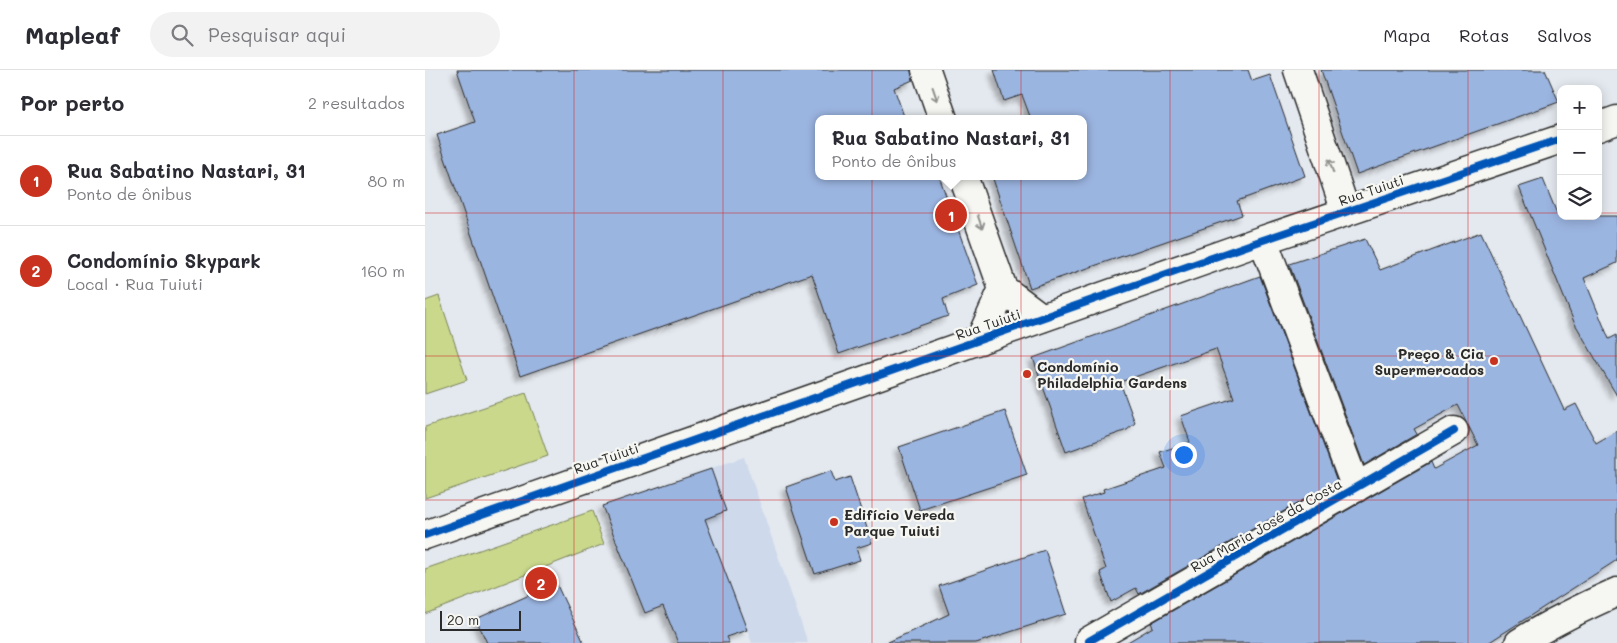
<!DOCTYPE html>
<html lang="pt">
<meta charset="utf-8">
<style>
:root{--surface:#fff;--page:#f2f2f3;--text:#2b2b33;--muted:#7c7c81;--line:#e1e1e2;--accent:#c8321e}
body{margin:0;font-family:Mali,sans-serif;background:var(--page);color:var(--text)}
.controls{position:absolute;right:15px;top:15px;display:grid;overflow:hidden;border-radius:10px;box-shadow:0 2px 12px #0003}
.controls button{width:45px;height:45px;display:grid;place-items:center;padding:0;border:0;border-bottom:1px solid var(--line);background:var(--surface);color:var(--text);font:25px sans-serif}
.scale{position:absolute;left:15px;bottom:12px;width:81px;box-sizing:border-box;padding-left:5px;border:2px solid #2b2b2b;border-top:0;font-size:14px;line-height:18px;white-space:nowrap;color:#2b2b2b;-webkit-text-stroke:4px #f6f6f2;paint-order:stroke}
.you{position:absolute;left:758px;top:384px;width:18px;height:18px;margin:-12px;border:4px solid #fff;border-radius:50%;background:#1a73e8;box-shadow:0 0 0 8px #1a73e833}
.badge{display:grid;place-items:center;width:32px;height:32px;border-radius:50%;background:var(--accent);color:#fff;font-size:16px;font-weight:700}
.pin{position:absolute;translate:-50% -50%;border:2px solid #fff;box-shadow:0 1px 5px #0006}
.popup{position:absolute;left:390px;top:45px;width:272px;height:65px;box-sizing:border-box;display:grid;place-content:center;border-radius:10px;background:var(--surface);filter:drop-shadow(0 1px 4px #0005);font-size:16px;white-space:nowrap;color:var(--muted)}
.popup b{font-size:19px;color:var(--text)}
.popup::after{content:'';position:absolute;left:50%;top:100%;margin-left:-10px;border:10px solid transparent;border-top-color:var(--surface)}
.list{margin:0;padding:0;list-style:none}
h2{display:flex;justify-content:space-between;align-items:center;height:65px;margin:0;padding:0 20px;font-size:21px}
h2 small{font-size:16px;font-weight:400;color:var(--muted)}
.list li{display:grid;grid-template-columns:32px 1fr auto;gap:15px;align-items:center;box-sizing:border-box;height:90px;padding:0 20px;border-top:1px solid var(--line)}
.list b{display:block;font-size:19px;white-space:nowrap}
.list p{margin:0;font-size:16px;white-space:nowrap;color:var(--muted)}
.list em{font-size:16px;font-style:normal;color:var(--muted)}
.icon{flex:none;width:28px;height:28px;fill:none;stroke:currentColor;stroke-width:2;stroke-linecap:round;stroke-linejoin:round}
.map{position:relative;flex:none;width:1192px;height:573px;overflow:hidden}
header{display:flex;align-items:center;gap:30px;box-sizing:border-box;height:70px;padding:0 25px;background:var(--surface);border-bottom:1px solid var(--line)}
header strong{font-size:24px}
nav{display:flex;gap:28px;margin-inline-start:auto;font-size:18px}
.search{width:350px;height:45px;background:var(--page);display:flex;align-items:center;gap:12px;box-sizing:border-box;padding:0 18px;border-radius:28px;color:var(--muted);font-size:19px}
main{display:flex}
aside{flex:1;background:var(--surface)}
.map>svg:first-child{display:block}
.built{fill:#ced9eb}
.green{fill:#cad88b;stroke:#7a825b}
.building{fill:#9bb5e1;stroke:#2b2b2b;filter:url(#shadow)}
.lines{fill:none;stroke-linecap:round;stroke-linejoin:round}
.minor-casing{stroke:#2b2b2b;stroke-width:31}
.minor{stroke:#f6f6f2;stroke-width:28}
.cycleway-casing{stroke:#f6f6f2;stroke-width:11}
.cycleway{stroke:#0057b8;stroke-width:8}
.oneway{stroke:#90908e}
.grid{fill:none;stroke:#d62828;stroke-width:1;stroke-opacity:0.55}
.poi-dot{fill:#c8321e;stroke:#f6f6f2;stroke-width:2}
.labels{text-anchor:middle;dominant-baseline:central;stroke-width:4.5;stroke-linejoin:round;paint-order:stroke}
.street-label{font-size:14px;fill:#2b2b2b;stroke:#f6f6f2}
.poi-label{font-size:14px;font-weight:bold;fill:#2b2b2b;stroke:#f6f6f2;text-anchor:start}
</style>
<header>
<strong>Mapleaf</strong>
<div class="search"><svg class="icon" aria-label="search" viewBox="0 0 24 24"><circle cx="10" cy="10" r="6"/><path d="M15 15l6 6"/></svg>Pesquisar aqui</div>
<nav><a>Mapa</a><a>Rotas</a><a>Salvos</a></nav>
</header>
<main>
<aside>
<h2>Por perto<small>2 resultados</small></h2>
<ul class="list">
<li><span class="badge">1</span><div><b>Rua Sabatino Nastari, 31</b><p>Ponto de ônibus</p></div><em>80 m</em></li>
<li><span class="badge">2</span><div><b>Condomínio Skypark</b><p>Local · Rua Tuiuti</p></div><em>160 m</em></li>
</ul>
</aside>
<div class="map">
<svg width="1192" height="573" viewBox="0 0 1192 573">
<defs>
<filter id="shadow"><feDropShadow dx="-4.5" dy="4.5" stdDeviation="2.5" flood-color="#0004"/></filter>
</defs>
<rect width="100%" height="100%" fill="#e4e9ef"/>
<filter id="ink" filterUnits="userSpaceOnUse"><feTurbulence type="fractalNoise" baseFrequency=".02" numOctaves="2"/><feDisplacementMap in="SourceGraphic" scale="10" xChannelSelector="R" yChannelSelector="G"/><feConvolveMatrix kernelMatrix="1 2 1 2 8 2 1 2 1" color-interpolation-filters="sRGB"/></filter>
<g filter="url(#ink)">
<path class="built" d="M319,387L383,573H327L263,406Z"/>
<path class="green" d="M14,226L42,310L0,324V231Z
M101,323L123,386L0,428V357Z
M167,441L179,474L0,544V499Z"/>
<path class="building" d="M32,0H486L488,10L469,18L480,49H394V106H514L553,215L518,229L523,246L414,284L387,204L95,306L12,65L50,52Z
M569,0H823L827,11L845,5L880,106L812,131L817,145L605,218L567,106H658V49H606L597,25L579,31Z
M896,0H1120L1134,32L932,104Z
M1118,109L1133,146H1192V193L1159,208L1184,269L1192,265V326L1149,252L1094,117Z
M1056,162L1139,340L1151,334L1171,373L1192,361V490L1063,573H701L728,557L726,553L1006,392L1009,399L1053,375L1033,335L989,359L992,364L939,395L864,194L940,169L955,200Z
M835,206L912,411L714,524L711,518L686,532L675,502L681,499L657,429L679,422L678,419L741,398L735,382L765,372L756,346L809,328L791,279L695,312L710,353L702,360L641,382L608,288Z
M580,341L602,405L495,440L474,377Z
M286,399L301,441L280,449L322,560L301,567L304,573H253L238,536L220,543L177,436Z
M406,401L410,412L425,407L447,473L431,478L435,490L390,504L361,417Z
M620,480L641,544L551,573H461L524,544L514,516Z
M131,513L159,573H62L51,549Z"/>
<g class="lines">
<defs>
<path id="minor" d="M501,0L518,49
M873,0L921,142
M1173,57L1192,50
M538,106L578,219L617,248
M838,170L931,418
M555,270L578,219
M0,465L838,170L1136,69
M664,571L1029,361
M1094,573C1125,553 1158,537 1192,522"/>
</defs>
<use href="#minor" class="minor-casing"/>
<use href="#minor" class="minor"/>
<defs>
<path id="cycleway" d="M0,465L838,170L1136,69
M664,571L1029,361"/>
</defs>
<use href="#cycleway" class="cycleway-casing"/>
<use href="#cycleway" class="cycleway"/>
</g>
<defs><path id="oneway-shaft" d="M-6 0H5M1.5-3L5.5 0L1.5 3" fill="none" stroke-width="1.6" stroke-linecap="round" stroke-linejoin="round" transform="scale(1.25)"/></defs>
<g class="oneway">
<use href="#oneway-shaft" transform="translate(510 24) rotate(71)"/>
<use href="#oneway-shaft" transform="translate(906 96) rotate(-109)"/>
<use href="#oneway-shaft" transform="translate(555 152) rotate(71)"/>
</g>
</g>
<path class="grid" d="M149,0V573M298,0V573M447,0V573M596,0V573M745,0V573M894,0V573M1043,0V573M0,143H1136M1173,143H1192M0,286H1192M0,430H1192"/>
<g class="poi-dot">
<circle cx="1069" cy="291" r="5"/>
<circle cx="602" cy="304" r="5"/>
<circle cx="409" cy="452" r="5"/>
</g>
<g class="labels">
<g class="street-label">
<text transform="translate(946 120) rotate(-19)">Rua Tuiuti</text>
<text transform="translate(563 254) rotate(-19)">Rua Tuiuti</text>
<text transform="translate(181 388) rotate(-19)">Rua Tuiuti</text>
<text transform="translate(841 455) rotate(-30)">Rua Maria José da Costa</text>
</g>
<g class="poi-label">
<text x="1059" y="283" text-anchor="end">Preço &amp; Cia<tspan x="1059" dy="16">Supermercados</tspan></text>
<text x="612" y="296">Condomínio<tspan x="612" dy="16">Philadelphia Gardens</tspan></text>
<text x="419" y="444">Edifício Vereda<tspan x="419" dy="16">Parque Tuiuti</tspan></text>
</g>
</g>
</svg>
<div class="controls">
<button>+</button>
<button>−</button>
<button><svg class="icon" aria-label="layers" viewBox="0 0 24 24"><path d="M12 4l9 5-9 5-9-5zM3 14l9 5 9-5"/></svg></button>
</div>
<div class="scale">20 m</div>
<div class="you"></div>
<div class="pin badge" style="left:526px;top:145px">1</div>
<div class="popup"><b>Rua Sabatino Nastari, 31</b>Ponto de ônibus</div>
<div class="pin badge" style="left:116px;top:513px">2</div>
</div>
</main>
